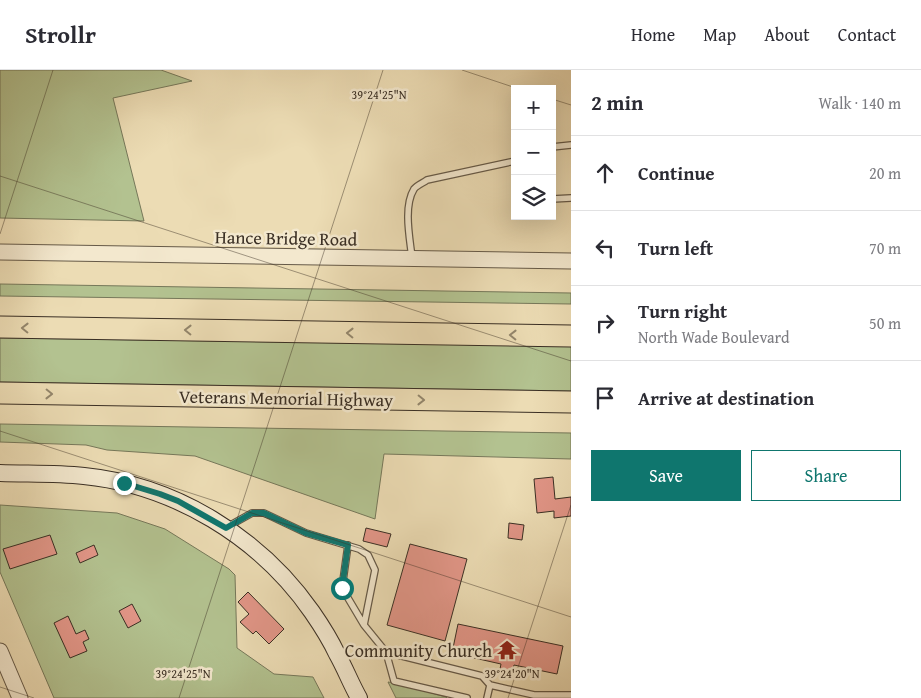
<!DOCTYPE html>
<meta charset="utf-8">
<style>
:root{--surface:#fff;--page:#f2f2f3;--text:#2b2b33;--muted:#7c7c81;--line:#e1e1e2;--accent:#0f766e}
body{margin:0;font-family:"Gentium Book Plus",serif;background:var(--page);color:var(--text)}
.controls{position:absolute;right:15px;top:15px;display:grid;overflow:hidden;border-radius:0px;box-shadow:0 5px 20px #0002}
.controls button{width:45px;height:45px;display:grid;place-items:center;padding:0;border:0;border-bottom:1px solid var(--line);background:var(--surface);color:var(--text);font:25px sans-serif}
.stop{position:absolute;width:15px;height:15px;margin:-11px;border:4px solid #0f766e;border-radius:50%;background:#fff}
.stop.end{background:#0f766e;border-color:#fff;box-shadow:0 1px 5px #0008}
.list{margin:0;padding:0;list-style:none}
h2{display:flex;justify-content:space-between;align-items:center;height:65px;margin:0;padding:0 20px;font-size:21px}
h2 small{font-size:16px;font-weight:400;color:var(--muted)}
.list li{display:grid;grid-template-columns:32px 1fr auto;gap:15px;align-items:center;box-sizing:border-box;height:75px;padding:0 20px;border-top:1px solid var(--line)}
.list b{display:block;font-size:19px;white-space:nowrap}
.list p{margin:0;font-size:16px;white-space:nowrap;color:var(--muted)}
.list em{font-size:16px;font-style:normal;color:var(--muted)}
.actions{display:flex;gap:10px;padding:15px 20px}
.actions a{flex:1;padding:11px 0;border:1px solid var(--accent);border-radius:0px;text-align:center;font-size:18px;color:var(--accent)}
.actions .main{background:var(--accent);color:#fff}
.icon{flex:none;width:28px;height:28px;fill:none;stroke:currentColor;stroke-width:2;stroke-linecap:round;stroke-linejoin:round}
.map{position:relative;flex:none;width:571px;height:628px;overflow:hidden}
header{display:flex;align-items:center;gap:30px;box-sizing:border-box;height:70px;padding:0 25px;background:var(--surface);border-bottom:1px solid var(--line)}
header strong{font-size:24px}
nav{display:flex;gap:28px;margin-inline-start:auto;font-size:18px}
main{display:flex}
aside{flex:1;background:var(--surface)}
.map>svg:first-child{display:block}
.green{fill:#b3c290;stroke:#76785a}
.building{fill:#e29688;stroke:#3a2f24}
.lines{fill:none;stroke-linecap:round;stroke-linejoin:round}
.service-casing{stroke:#665a48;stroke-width:8}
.tertiary-casing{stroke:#665a48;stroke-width:17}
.secondary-casing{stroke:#3a2f24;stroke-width:18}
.motorway-casing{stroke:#3a2f24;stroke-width:23}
.service{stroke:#f3e8ce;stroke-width:5.5}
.tertiary{stroke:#f3e8ce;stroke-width:15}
.secondary{stroke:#f3e8ce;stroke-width:16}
.motorway{stroke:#ecdcb4;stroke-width:21}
.oneway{stroke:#93866c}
.route{stroke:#0f766e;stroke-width:6}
.ticks{fill:none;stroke:#3a2f24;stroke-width:1;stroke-opacity:0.45}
.labels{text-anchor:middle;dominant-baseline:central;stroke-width:5;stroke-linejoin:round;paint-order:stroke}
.street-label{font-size:18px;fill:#3a2f24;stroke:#f3e8ce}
.poi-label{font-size:18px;fill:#3a2f24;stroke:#f3e8ce;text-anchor:end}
.ticks-label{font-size:12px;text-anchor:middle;fill:#3a2f24;stroke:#f3e8ce;stroke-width:5;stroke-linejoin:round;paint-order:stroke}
</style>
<header>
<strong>Strollr</strong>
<nav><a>Home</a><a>Map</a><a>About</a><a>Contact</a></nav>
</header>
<main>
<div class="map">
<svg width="571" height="628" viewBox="0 0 571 628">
<rect width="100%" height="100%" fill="#ecdcb4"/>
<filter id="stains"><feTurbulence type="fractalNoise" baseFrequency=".004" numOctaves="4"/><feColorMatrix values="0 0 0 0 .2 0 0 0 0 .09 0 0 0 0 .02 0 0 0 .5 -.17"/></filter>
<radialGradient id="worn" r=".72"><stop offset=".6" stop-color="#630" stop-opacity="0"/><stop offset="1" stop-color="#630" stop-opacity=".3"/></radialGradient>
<path class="green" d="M0,0H161L192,11L113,28L144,151L0,148Z
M0,214L571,223V234L0,226Z
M0,268L571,276V321L0,312Z
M0,354L571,363V389L384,384L375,449L195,386L107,380L86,375L0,372Z
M0,435L117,443L165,459L229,499L235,505L237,578L274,604L313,607L324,628H54L0,502Z
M388,612L396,613L446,627L447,628H396Z"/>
<path class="building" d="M553,407L555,429L571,427V446L554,448V441L537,443L534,409Z
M509,453L524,455L522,470L508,468Z
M366,458L391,464L387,477L363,471Z
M50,465L57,484L10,499L3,479Z
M410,474L467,489L445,571L387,555Z
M94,475L98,485L80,493L76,483Z
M248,522L284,559L269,574L256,561L253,564L240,552L249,544L238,532Z
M132,534L141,551L128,558L119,541Z
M68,546L76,564L85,560L89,569L83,572L87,581L70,588L54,553Z
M458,554L563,576L557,604L514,595L511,607L499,604L501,594L452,583Z"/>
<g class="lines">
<defs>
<path id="service" d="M552,77L571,75
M552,129L571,128
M412,188C410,169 403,137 414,119C417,115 423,113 427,110L515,91
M227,457L252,443H264L306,463L359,479L368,485L375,500L364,555L386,582L482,606L490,615L534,625H571
M348,475L342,518L364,555
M386,582L394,611L467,628
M487,628L490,615"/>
<path id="tertiary" d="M0,182L571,191
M0,581L20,628"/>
<path id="secondary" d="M0,403C28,404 56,403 84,406C174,415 260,467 312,542C321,555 330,569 337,584C345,598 351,614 359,628"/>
<path id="motorway" d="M0,257L571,266
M0,323L571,332"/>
</defs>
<use href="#service" class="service-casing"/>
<use href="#tertiary" class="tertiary-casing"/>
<use href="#secondary" class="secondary-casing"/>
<use href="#motorway" class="motorway-casing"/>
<use href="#service" class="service"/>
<use href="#tertiary" class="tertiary"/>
<use href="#secondary" class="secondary"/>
<use href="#motorway" class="motorway"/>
</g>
<defs><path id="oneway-chevron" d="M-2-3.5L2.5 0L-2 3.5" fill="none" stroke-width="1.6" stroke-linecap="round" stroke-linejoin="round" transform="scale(1.25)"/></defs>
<g class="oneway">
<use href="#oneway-chevron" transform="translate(25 258) rotate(-179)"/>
<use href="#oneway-chevron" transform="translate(188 260) rotate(-179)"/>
<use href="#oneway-chevron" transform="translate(350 263) rotate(-179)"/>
<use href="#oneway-chevron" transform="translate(513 265) rotate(-179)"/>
<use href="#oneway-chevron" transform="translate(49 324) rotate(1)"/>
<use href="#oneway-chevron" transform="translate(421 330) rotate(1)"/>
</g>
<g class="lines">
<path class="route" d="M124,413L160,424L178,431L226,458L252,443H264L306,463L348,475L342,518"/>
</g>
<path class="ticks" d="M462,0L519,19M552,29L571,35M0,106L571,291M0,164L53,0M0,361L571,547M0,617L34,628M179,628L383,0M508,628L571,435"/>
<defs>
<symbol id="temple-bare" viewBox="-9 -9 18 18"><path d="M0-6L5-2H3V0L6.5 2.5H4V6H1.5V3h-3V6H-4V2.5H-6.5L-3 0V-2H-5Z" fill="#8f2418" stroke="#f3e8ce" stroke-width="2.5" paint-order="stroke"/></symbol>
</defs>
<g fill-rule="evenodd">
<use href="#temple-bare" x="493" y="566" width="28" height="28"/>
</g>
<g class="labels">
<g class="street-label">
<text transform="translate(286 168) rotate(1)">Hance Bridge Road</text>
<text transform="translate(286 328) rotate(1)">Veterans Memorial Highway</text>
</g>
<g class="poi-label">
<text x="492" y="580">Community Church</text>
</g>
</g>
<g class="ticks-label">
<text x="379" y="29">39°24'25"N</text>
<text x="183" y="608">39°24'25"N</text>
<text x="512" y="608">39°24'20"N</text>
</g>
<rect width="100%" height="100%" filter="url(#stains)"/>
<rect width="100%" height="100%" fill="url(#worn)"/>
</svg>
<div class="controls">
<button>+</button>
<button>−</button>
<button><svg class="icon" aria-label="layers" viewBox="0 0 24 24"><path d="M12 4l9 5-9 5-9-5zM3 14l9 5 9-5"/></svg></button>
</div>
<div class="stop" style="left:342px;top:518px"></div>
<div class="stop end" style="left:124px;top:413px"></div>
</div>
<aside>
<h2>2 min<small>Walk · 140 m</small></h2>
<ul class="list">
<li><svg class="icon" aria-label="ahead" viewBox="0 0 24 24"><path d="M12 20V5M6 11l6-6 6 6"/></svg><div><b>Continue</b></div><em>20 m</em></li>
<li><svg class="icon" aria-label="left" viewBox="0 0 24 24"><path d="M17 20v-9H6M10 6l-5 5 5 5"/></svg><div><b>Turn left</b></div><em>70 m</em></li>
<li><svg class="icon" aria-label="right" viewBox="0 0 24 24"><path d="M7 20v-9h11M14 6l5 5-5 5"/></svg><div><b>Turn right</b><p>North Wade Boulevard</p></div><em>50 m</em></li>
<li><svg class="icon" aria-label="arrive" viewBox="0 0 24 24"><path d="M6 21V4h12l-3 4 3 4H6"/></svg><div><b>Arrive at destination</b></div></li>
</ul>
<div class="actions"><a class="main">Save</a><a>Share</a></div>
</aside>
</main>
